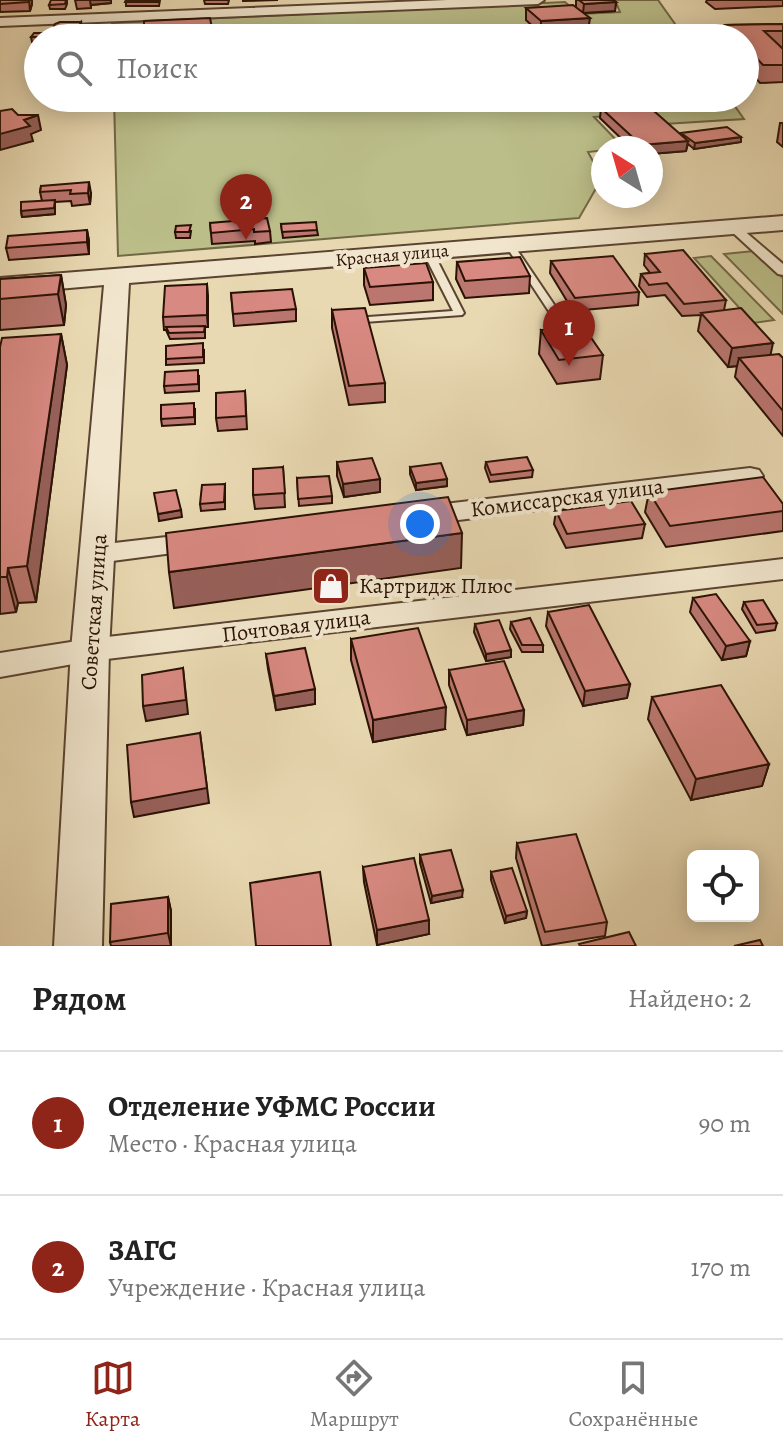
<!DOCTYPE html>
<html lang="ru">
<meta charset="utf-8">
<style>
:root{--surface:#fff;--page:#f2f2f2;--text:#222;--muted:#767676;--line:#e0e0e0;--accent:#8f2418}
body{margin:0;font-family:Alegreya,serif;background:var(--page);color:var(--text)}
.controls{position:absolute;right:24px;bottom:24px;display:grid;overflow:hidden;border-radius:12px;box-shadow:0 4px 20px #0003}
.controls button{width:72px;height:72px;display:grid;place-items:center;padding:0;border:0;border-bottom:2px solid var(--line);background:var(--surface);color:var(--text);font:40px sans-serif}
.compass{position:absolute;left:591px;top:136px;width:72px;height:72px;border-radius:50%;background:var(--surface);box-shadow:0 4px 20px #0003;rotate:323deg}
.you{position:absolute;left:420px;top:524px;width:28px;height:28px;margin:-20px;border:6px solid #fff;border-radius:50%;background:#1a73e8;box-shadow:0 0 0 12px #1a73e833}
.badge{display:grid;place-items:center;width:52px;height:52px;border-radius:50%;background:var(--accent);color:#fff;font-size:26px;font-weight:700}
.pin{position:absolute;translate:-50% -66px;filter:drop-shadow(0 2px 4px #0008)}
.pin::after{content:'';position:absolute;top:42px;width:28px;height:24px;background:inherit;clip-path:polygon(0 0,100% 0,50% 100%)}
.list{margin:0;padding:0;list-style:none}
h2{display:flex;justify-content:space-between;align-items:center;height:104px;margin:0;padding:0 32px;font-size:34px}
h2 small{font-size:26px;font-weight:400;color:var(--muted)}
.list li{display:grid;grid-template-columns:52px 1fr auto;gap:24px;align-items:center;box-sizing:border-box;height:144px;padding:0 32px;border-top:2px solid var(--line)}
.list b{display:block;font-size:30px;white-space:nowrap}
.list p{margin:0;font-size:26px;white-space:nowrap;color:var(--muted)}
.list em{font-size:26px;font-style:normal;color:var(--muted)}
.icon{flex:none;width:44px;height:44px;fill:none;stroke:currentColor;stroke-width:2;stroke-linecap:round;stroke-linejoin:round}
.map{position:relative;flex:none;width:783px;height:946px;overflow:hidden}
.search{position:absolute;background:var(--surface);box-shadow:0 4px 20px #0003;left:24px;right:24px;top:24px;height:88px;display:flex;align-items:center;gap:20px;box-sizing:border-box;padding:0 28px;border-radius:44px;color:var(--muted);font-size:30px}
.sheet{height:392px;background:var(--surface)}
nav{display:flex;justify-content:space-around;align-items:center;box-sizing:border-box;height:112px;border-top:2px solid var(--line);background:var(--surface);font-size:22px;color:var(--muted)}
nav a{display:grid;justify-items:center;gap:4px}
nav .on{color:var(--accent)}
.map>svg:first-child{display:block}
.green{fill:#bbbe89;stroke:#726846;stroke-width:2}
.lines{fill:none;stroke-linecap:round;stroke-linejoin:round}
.service-casing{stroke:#5a4330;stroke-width:4}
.pedestrian-casing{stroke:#5a4330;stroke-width:4}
.minor-casing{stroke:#5a4330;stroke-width:4}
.tertiary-casing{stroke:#5a4330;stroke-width:4}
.service{fill:#f1e6cd;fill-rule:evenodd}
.pedestrian{fill:#f1e6cd;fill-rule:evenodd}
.minor{fill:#f1e6cd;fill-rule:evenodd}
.tertiary{fill:#f1e6cd;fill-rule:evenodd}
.wall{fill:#ba766f;stroke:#2a1104;stroke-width:2}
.shaded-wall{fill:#97605a;stroke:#2a1104;stroke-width:2}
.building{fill:#d88981;stroke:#2a1104;stroke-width:2}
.labels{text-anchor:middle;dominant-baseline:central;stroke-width:8;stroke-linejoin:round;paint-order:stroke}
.far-street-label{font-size:18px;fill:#2a1104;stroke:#f1e6cd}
.street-label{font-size:22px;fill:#2a1104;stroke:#f1e6cd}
.poi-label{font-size:22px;fill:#2a1104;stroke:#f1e6cd;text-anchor:start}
</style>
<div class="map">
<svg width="783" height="946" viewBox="0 0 783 946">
<rect width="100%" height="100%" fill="#e9d9b2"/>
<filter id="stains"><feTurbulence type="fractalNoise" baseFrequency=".0025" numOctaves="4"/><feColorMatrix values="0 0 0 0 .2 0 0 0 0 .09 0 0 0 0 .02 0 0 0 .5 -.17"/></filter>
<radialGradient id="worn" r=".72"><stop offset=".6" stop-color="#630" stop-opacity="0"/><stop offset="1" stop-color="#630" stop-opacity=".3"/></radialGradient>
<path class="green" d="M615,0H658L685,38H113L112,23L565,2L579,14L620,12Z
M114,98H729L744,119L664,124L650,112L594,117L624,148L588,152L602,178L579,218L118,256Z
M754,251L783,278V314L724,254Z
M711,256L774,320L753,323L694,258Z"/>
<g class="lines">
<defs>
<path id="service" d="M510,243L513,244L557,309L576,320L588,339L587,341H579L568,324L550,313L506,246Z
M428,249L433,252L464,313L462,315L350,323V319L354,318L453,311L423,252Z"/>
<path id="pedestrian" d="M735,223L783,264V275L778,274L730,230L728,227Z"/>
<path id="minor" d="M447,0H544L538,4L0,26V18Z
M750,468L759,470L763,476L759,482L419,525L409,522L405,516L409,510L419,507Z
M201,533L211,536L215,542L211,548L97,563L87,561L83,554L87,547L97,545Z
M783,559V579L90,661L0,677V653L90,639Z"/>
<path id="tertiary" d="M783,216V230L129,283L109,650L102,946H54L71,650L104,285L0,294V278Z"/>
</defs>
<use href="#service" class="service-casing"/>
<use href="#pedestrian" class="pedestrian-casing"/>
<use href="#minor" class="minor-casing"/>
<use href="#tertiary" class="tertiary-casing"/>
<use href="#service" class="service"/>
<use href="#pedestrian" class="pedestrian"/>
<use href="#minor" class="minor"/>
<use href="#tertiary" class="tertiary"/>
</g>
<path class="wall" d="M0,0H32V4L30,11L0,12Z
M67,0V4L65,9H50L49,5Z
M75,0H111V3L91,5V8L77,9Z
M126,0H160L159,6H126Z
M204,0H229L228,4H205Z
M243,0H278L243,1Z
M576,0H613L616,2L615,11L583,13L588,31L541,34L526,20V8L576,6Z
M707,0H783V6L715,9L706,2Z
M81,22L82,31L80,38H50V35Z
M783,24V47L781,48L783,49V82L760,83L745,66V38H723L725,25Z
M31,37H47L38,38V42H32Z
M601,108L680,134L741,142L694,149L688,144L686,151L651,154V148H631L600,118Z
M780,123H783V147L777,142Z
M41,186L91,193L90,204L72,206L71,201L55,202V214L22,217L21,211L42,201L40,192Z
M210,223L270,231L271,242L255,244V241L212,244Z
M281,224L317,230L318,235L283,238Z
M87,230L89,241V254L9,260L6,248Z
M191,231L190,238H176L175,232Z
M645,254L726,300L724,310L771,355L783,358V436L735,377L737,366L728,367L698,331L701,315L682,316L665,295L647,297L639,286L641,274L650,273L644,265Z
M551,261L639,292L638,305L573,311L550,273Z
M457,262L530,276L529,293L465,298L456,279Z
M364,268L433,282V300L370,305L364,285Z
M61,275L66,305L64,325L0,330V279Z
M207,284L208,327H205V338L170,339L166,330H164L163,317Z
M231,293L296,309V321L234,326Z
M332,310L385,383V402L349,405L332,328Z
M541,330L603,355L600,379L557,384L539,354Z
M61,334L67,365L36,602L18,603L16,612L0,614V347Z
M204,350V363L166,365V359Z
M199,376V391L165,393L164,386Z
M245,391L247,429L218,431L216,418Z
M195,409V424L162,426L161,419Z
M337,462L380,479V492L344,497L337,476Z
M486,462L533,470L532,477L490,482L485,468Z
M283,467L285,507L255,509L253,495Z
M410,467L447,479V486L416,490L410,474Z
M297,478L332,496V503L299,506Z
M225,484V509L201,511L200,504Z
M649,492L783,504V531L666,547L645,512Z
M556,511L645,524L642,538L566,548L554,524Z
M693,598L750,641L746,656L722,660L690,612Z
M744,602L777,623L775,630L756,633L742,609Z
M548,612L630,684L627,698L583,706L546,626Z
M511,622L543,645V652H522L510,629Z
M475,624L511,650V657L486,661L474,632Z
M351,639L445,729L373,742L351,660Z
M266,654L315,689V704L276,710L268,669Z
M449,670L524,710L523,725L467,735L449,685Z
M652,697L769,764L762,786L691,800L648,719Z
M517,843L607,922L605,936L542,946L516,858Z
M420,855L462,897L431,903L420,863Z
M363,867L429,934L377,945L364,882Z
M491,872L527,911L526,918L505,923L491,880Z
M168,897L171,911V946H111L110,942Z"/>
<path class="shaded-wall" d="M29,0H32V4L30,11Z
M90,0H111V3L91,5V8Z
M616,2L615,11L583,13L584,4Z
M590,18L588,31L541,34V21Z
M81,22L82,31L80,38H71V34Z
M38,115L41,130L31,134L33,141L0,150V134L24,120Z
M741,137V142L694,149L695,143Z
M688,141L686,151L651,154V148H640L641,145Z
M89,182L91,193L90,204L88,193Z
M55,200V214L22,217L21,211Z
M87,230L89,241V254L87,242Z
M61,275L66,305L64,325L58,294Z
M207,284L208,296V327L207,315Z
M61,334L67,365L36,602L27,566Z
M773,343L769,362L739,358L737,366L728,367L732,348Z
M380,479V492L344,497L343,484Z
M447,479V486L416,490V483Z
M181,510L182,517L159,521L158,514Z
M462,533L461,568L174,608L169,572Z
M8,568L18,603L16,612L7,577Z
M750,641L746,656L722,660L726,646Z
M511,650V657L486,661V654Z
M183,668L188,714L146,721L143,706Z
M630,684L627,698L583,706L585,691Z
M315,689V704L276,710L274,696Z
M446,707L445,729L373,742V720Z
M524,710L523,725L467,735V720Z
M200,733L209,803L134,817L131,802Z
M769,764L762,786L691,800L696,779Z
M463,890L462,897L431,903L432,896Z
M168,897L171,911V946L168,933Z
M527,911L526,918L505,923L506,916Z
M429,920V934L377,945V930Z"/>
<path class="building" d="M0,0H29L28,2L0,4Z
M51,0H66L65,4L49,5Z
M126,0H159V2H125Z
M579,0H613L616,2L584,4Z
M573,5L590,18L541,21L526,8Z
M210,18L214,38H144V21Z
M60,22H81L77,31L71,34L50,35L55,24Z
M783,24V31H764L783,49V65H763L745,46V38H737L725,25Z
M34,33H46L45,37H31Z
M646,104L688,141L641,145L601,108Z
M12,109L18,115H38L24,120L30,126L0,134V111Z
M727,127L741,137L695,143L681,133Z
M89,182L88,193L70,194L71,190L40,192L41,186Z
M55,200L54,208L21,211V202Z
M267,218L270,231L254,232V229L211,233L210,223Z
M316,222L317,230L282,232L281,224Z
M191,225L189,232H175L176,226Z
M87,230V242L6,248L8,236Z
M683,250L726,300L684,304L667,283L649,285L641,274L660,272L645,254Z
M613,256L639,292L575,298L551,261Z
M520,257L530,276L465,281L457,262Z
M426,263L433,282L370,287L364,268Z
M61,275L58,294L0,299V279Z
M207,284V315L163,317L165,286Z
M292,289L296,309L233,314L231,293Z
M365,308L385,383L349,386L332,310Z
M741,308L773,343L732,348L701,313Z
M205,326L204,332L169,333L166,327Z
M583,326L603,355L559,360L541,330Z
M61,334L27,566L8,568L7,577H0V347L2,338Z
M203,343V357L166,359V346Z
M779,354L783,358V411L739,358Z
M198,370V384L164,386L165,372Z
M245,391L246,416L216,418V393Z
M194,403V417L161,419V405Z
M527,457L533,470L491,475L486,462Z
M372,458L380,479L343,484L337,462Z
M441,463L447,479L416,483L410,467Z
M283,467L285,493L253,495V469Z
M329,476L332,496L298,499L297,478Z
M763,477L783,504V511L670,526L649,492Z
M225,484L224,502L200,504L202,485Z
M176,490L181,510L158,514L154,493Z
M448,497L462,533L169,572L166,533Z
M631,501L645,524L567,534L556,511Z
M716,594L750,641L726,646L693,598Z
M763,600L777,623L757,625L744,602Z
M589,605L630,684L585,691L548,612Z
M530,618L543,645H522L511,622Z
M499,620L511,650L486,654L475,624Z
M418,628L446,707L373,720L351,639Z
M305,648L315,689L274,696L266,654Z
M504,661L524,710L467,720L449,670Z
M183,668L186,700L143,706L142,675Z
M721,685L769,764L696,779L652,697Z
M200,733L207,788L131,802L127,745Z
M576,834L607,922L545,932L517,843Z
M451,850L463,890L432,896L420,855Z
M414,858L429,920L377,930L363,867Z
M512,868L527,911L506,916L491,872Z
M320,872L331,946H256L250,883Z
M168,897V933L110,942L111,904Z
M629,932L636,946H580L579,944Z
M760,940L763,946H734Z"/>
<defs>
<symbol id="shop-square" viewBox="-11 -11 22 22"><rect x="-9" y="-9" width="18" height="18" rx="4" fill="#8f2418" stroke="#f1e6cd"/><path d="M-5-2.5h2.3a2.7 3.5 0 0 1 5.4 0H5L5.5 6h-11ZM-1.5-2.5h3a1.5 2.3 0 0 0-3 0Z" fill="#fff"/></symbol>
</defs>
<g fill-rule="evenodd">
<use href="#shop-square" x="309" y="564" width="44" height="44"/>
</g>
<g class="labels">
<g class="far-street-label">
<text transform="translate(392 255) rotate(-5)">Красная улица</text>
</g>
<g class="street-label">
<text transform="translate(567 498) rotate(-7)">Комиссарская улица</text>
<text transform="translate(94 612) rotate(-86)">Советская улица</text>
<text transform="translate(296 626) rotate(-7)">Почтовая улица</text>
</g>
<g class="poi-label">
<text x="359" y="586">Картридж Плюс</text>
</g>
</g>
<rect width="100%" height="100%" filter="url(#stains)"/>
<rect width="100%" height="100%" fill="url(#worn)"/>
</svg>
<div class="controls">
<button><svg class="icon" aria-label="locate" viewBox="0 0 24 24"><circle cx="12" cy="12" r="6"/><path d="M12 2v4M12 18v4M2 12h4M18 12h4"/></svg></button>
</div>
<svg class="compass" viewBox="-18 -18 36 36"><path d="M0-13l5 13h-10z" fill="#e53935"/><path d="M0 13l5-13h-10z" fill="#767676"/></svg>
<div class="you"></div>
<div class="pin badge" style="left:569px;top:366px">1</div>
<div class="pin badge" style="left:246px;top:240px">2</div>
<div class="search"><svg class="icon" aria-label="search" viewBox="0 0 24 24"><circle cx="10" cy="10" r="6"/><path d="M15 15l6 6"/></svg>Поиск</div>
</div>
<section class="sheet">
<h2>Рядом<small>Найдено: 2</small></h2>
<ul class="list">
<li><span class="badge">1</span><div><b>Отделение УФМС России</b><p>Место · Красная улица</p></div><em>90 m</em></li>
<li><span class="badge">2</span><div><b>ЗАГС</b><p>Учреждение · Красная улица</p></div><em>170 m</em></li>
</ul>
</section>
<nav>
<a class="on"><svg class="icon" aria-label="map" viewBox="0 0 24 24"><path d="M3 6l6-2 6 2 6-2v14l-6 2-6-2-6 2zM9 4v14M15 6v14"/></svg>Карта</a>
<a><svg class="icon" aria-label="directions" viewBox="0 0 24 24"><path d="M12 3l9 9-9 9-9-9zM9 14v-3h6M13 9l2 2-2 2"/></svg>Маршрут</a>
<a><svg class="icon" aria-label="saved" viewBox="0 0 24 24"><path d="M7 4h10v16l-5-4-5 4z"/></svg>Сохранённые</a>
</nav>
